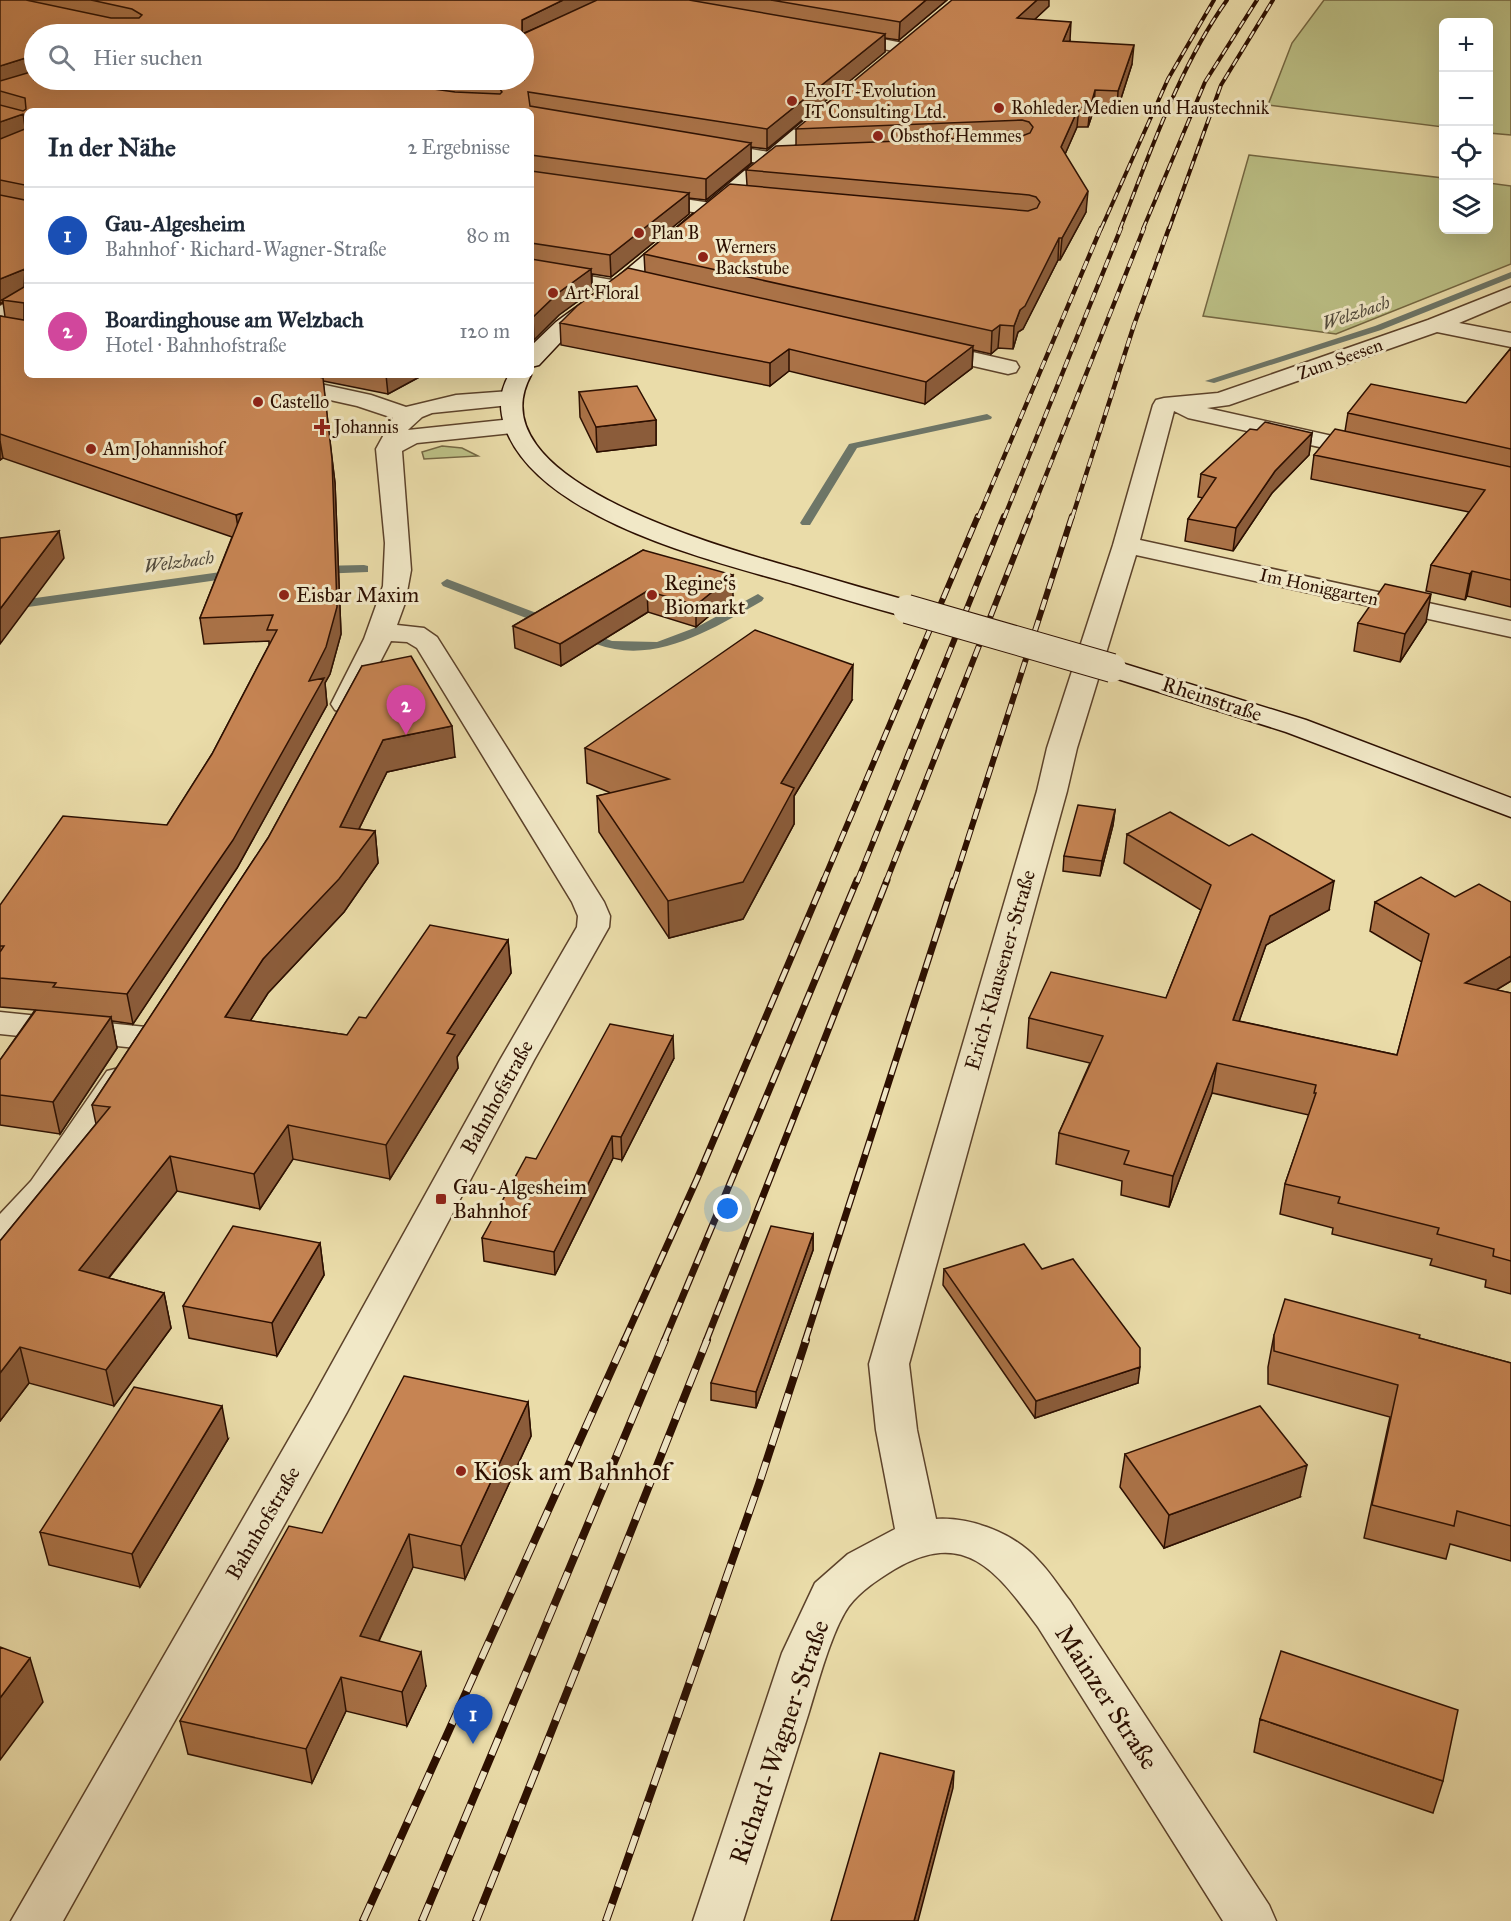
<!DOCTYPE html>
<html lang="de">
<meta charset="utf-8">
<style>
:root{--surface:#fff;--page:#f2f2f3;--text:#1f2937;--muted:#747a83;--line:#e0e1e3;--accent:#7c3aed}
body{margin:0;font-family:"IM FELL Great Primer",serif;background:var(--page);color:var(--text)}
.controls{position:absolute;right:18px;top:18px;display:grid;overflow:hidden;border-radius:9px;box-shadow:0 6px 24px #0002}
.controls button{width:54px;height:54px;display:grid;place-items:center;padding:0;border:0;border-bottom:2px solid var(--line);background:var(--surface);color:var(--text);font:30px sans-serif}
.you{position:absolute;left:728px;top:1209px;width:21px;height:21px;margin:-15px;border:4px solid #fff;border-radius:50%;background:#1a73e8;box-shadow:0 0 0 9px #1a73e833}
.badge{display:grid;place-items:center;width:39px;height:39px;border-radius:50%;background:var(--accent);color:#fff;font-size:20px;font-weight:700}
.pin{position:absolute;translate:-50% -50px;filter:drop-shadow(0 2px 3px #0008)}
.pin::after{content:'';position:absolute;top:32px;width:21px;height:18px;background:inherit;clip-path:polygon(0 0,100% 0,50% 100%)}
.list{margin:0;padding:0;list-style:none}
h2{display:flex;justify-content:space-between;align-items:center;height:78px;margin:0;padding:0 24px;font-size:26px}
h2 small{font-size:20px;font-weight:400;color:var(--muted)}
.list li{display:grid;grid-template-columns:39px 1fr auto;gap:18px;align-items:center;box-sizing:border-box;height:96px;padding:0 24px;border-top:2px solid var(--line)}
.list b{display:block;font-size:22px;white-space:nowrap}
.list p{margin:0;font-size:20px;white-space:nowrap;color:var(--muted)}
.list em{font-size:20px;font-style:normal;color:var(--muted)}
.icon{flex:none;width:33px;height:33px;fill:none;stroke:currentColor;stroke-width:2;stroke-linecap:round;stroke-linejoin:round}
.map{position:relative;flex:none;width:1511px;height:1921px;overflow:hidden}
.search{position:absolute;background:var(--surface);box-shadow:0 6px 24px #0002;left:24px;top:24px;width:510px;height:66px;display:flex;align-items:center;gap:15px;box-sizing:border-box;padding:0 21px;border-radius:33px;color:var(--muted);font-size:22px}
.panel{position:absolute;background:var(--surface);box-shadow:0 6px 24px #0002;left:24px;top:108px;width:510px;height:270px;border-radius:9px}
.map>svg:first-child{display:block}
.green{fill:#bbbf85;stroke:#746742;stroke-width:1.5}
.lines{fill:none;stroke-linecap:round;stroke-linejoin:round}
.stream{fill:#6d7668;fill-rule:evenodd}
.minor-casing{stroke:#5c422a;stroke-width:3}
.secondary-casing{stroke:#2c0f00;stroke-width:3}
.minor{fill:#f1e8c7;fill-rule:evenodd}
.secondary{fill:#f1e8c7;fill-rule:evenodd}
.rail-far4-casing{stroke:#2c0f00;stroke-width:4}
.rail-far3-casing{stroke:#2c0f00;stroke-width:4.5}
.rail-far2-casing{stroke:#2c0f00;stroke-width:6}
.rail-far1-casing{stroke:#2c0f00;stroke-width:7}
.rail-casing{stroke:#2c0f00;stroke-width:8}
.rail-far4{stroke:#f1e8c7;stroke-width:2;stroke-dasharray:8;stroke-linecap:butt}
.rail-far3{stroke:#f1e8c7;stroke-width:3;stroke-dasharray:9;stroke-linecap:butt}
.rail-far2{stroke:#f1e8c7;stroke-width:4;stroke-dasharray:11;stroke-linecap:butt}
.rail-far1{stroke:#f1e8c7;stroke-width:4.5;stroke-dasharray:14;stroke-linecap:butt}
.rail{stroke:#f1e8c7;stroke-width:6;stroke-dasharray:18;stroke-linecap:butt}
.secondary-bridge-casing{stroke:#2c0f00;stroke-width:30;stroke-linecap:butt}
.secondary-bridge{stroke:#f1e8c7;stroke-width:28}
.wall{fill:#aa7247;stroke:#2c0f00;stroke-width:1.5;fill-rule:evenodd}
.shaded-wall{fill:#8b5c3a;stroke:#2c0f00;stroke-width:1.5}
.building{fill:#c68453;stroke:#2c0f00;stroke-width:1.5}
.poi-dot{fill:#8f2418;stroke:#f1e8c7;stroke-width:2}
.labels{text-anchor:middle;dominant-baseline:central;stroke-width:6;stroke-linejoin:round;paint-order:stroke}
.far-poi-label{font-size:18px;fill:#2c0f00;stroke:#f1e8c7;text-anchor:start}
.far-water-label{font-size:18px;font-style:italic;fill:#524b3d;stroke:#f1e8c7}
.far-street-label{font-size:18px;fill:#2c0f00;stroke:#f1e8c7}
.poi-label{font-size:21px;fill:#2c0f00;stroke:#f1e8c7;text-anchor:start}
.street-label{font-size:21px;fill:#2c0f00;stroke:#f1e8c7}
.near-poi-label{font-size:26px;fill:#2c0f00;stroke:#f1e8c7;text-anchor:start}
.near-street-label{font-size:26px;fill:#2c0f00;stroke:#f1e8c7}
</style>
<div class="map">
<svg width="1511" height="1921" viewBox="0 0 1511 1921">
<rect width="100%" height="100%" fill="#eadca9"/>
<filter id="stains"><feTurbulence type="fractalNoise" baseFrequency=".00333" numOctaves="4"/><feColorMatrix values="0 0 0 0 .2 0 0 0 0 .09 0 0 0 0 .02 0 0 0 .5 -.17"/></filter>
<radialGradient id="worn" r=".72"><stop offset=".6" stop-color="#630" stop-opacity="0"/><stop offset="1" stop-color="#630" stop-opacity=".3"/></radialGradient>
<path class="green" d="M1324,0H1511V135L1489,133L1488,22H1444L1443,127L1268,105L1292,43Z
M1249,155L1443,178L1444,230H1488L1489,183L1511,186V264L1336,334L1203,316Z
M442,446L462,448L478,456L424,459L422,452Z"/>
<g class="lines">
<path class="stream" d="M1511,272V278L1381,330L1214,383L1205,381L1375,326Z
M987,414L992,417L991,419L857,448L810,525H802L800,523L849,444Z
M364,565L368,566V572L318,574L312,570L318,566Z
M235,570L241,574L239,577L0,611V603Z
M447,579L555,620L557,623L551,627L547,626L443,586L441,583Z
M758,594L764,598L762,601C712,629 655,666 596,644C588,641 580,639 575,634L581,630L612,641L657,642L697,627Z"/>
<defs>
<path id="minor" d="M840,31L903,43L911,48L903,53L834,39L832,36Z
M707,142L769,152L812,153L814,157L812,161C777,169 734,160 701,152L698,148L701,144Z
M644,193L711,203L718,205L721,209L718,213L711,215L637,203L634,199L637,195Z
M531,266L618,281L625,283L628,287L625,291L618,293L531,278Z
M1511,287V301L1459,323L1511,333V347L1437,332L1229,405L1207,408L1377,446L1381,451L1377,456L1369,458L1188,418L1174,411L1140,540L1511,621V637L1136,555L1077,748L1067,791L909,1364L917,1430L936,1519C971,1517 1014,1533 1038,1560C1050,1572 1059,1587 1070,1601L1269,1905L1276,1921H1223L1038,1627C998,1573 966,1527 895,1569C879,1579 861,1590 849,1606C832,1630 818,1683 809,1712C787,1782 765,1851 743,1921H693L782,1653L815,1583L848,1554L895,1529L876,1430L869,1364L1037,791L1047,748L1113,545L1153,405L1156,400L1164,398L1218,393L1428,320Z
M27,292V307L8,320L0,321V306Z
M929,342L1016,362L1019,367L1016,372L1008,374L921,354L918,349L921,344Z
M237,375H279L371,395L406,407L456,395L511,391L519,393L522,398L519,403L511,405L432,413L422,417L410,428L408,430L513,419L521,421L525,426L521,431L513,433L417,443L402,451L411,570L405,603L397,625L424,628L437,637L604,902L610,916L609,927L534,1060L347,1412L63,1921H11L311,1401L500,1060L577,927L578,916L572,902L417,648L407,642L391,641L355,710L345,713L335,710L331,704L364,639L383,586L385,543L376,449L393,418L357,406L240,380Z
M0,1012L146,1027L158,1030L163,1038L158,1046L146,1049L0,1034Z
M119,1068L131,1071L137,1079L131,1087L57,1199L13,1247L0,1251V1214L31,1181L107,1071Z"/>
<path id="secondary" d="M830,103L836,104L839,108L836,112L633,284L571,331L539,365L531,367V346L556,322L619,276L824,104Z
M509,375H531C472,482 732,550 798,569C838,581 877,592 916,603L920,609L916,615L907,617C869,607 831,595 793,584C709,560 537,518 505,427C499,409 499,392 509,375Z
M1112,660L1306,720L1511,798V817L1286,732L1102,674L1098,668L1102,662Z"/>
</defs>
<use href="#minor" class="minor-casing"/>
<use href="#secondary" class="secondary-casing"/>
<use href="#minor" class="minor"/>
<use href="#secondary" class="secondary"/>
<defs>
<path id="rail-far4" d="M1101,229L1168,79L1214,0
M1120,229C1151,151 1178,69 1227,0
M1143,229L1205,82L1257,0
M1169,229L1221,85L1273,0"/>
<path id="rail-far3" d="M978,518L1101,228
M1004,518L1121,228
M1029,518L1144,228
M1072,518L1134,325L1169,228"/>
<path id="rail-far2" d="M823,882L978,516
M857,882L1004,516
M886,882L1030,516
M954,882L1072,516"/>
<path id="rail-far1" d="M624,1341L697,1179L824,880
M664,1341L857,880
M706,1341L887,880
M805,1341L954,880"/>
<path id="rail" d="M363,1921L625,1340
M422,1921L665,1340
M476,1921L707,1340
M606,1921L759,1484L806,1340"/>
</defs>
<use href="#rail-far4" class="rail-far4-casing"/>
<use href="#rail-far3" class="rail-far3-casing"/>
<use href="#rail-far2" class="rail-far2-casing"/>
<use href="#rail-far1" class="rail-far1-casing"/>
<use href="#rail" class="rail-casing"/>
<use href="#rail-far4" class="rail-far4"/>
<use href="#rail-far3" class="rail-far3"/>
<use href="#rail-far2" class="rail-far2"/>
<use href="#rail-far1" class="rail-far1"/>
<use href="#rail" class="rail"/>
<defs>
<path id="secondary-bridge" d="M907,609L1112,668"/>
</defs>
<use href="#secondary-bridge" class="secondary-bridge-casing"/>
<use href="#secondary-bridge" class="secondary-bridge"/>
</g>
<path class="wall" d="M0,0H947L899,40L885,38V52L767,149L751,147V163L706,200L689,198V214L611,277L592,274V291L559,315L534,340L531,339V111L27,375H423L388,394L323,381L335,483L341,634L330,674L325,683L327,705L237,868L133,1024L112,1021L117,1048L60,1134L0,1125V1060L35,1010L0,1007V905L167,825L212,754L269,645V641L204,644L200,618L232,537L3,458L0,460V316L5,317L3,302L0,304ZM34,34H524V80H34Z
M1049,6L1035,19L1070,40L1069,41L1132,64L1117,111L1094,109L1088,127H1077L1065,154L1086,212L1060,260H1058L1023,329L1018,332L1013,349L998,348L991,354L973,350L972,368L925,404L789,371L770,386L561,345L560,323L645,272L644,254L747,185L746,170L796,145V129Z
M1511,348V607L1467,596L1465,600L1426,591L1431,565L1469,512L1311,479L1314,455L1345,431L1348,413L1466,403Z
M579,392L656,420V445L597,452L580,417Z
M1257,430L1312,433L1309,455L1272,493L1233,551L1185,541L1188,519L1203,498L1198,497L1201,474Z
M643,550L733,596L696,627L648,612L561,666L515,648L513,626Z
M1426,622L1400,662L1354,651L1358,623Z
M362,666L455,757L387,772L359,829L375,831L378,863L344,912L268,993L250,1021L347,1035L366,1018L508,940L511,973L457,1057L458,1068L390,1179L293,1159L260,1209L177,1191L109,1278L164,1293L171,1328L114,1406L29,1383L0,1421V1241L96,1124L92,1105L268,838Z
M852,700L794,796V824L743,919L669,938L599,832L597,796L611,793L587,783L585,748Z
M1115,810L1113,825L1100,876L1063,871L1064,856Z
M1127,834L1329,910L1266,945L1239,1021L1397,1055L1422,962L1370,931L1375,902L1511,981L1496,990L1511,993V1294L1485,1287L1486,1280L1430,1265L1432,1259L1332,1234L1333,1228L1280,1214L1285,1184L1309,1115L1212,1093L1169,1207L1121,1195L1122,1181L1056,1164L1059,1133L1090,1063L1027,1048L1029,1018L1166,998L1201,910L1124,863Z
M674,1058L622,1160L613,1158L555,1275L484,1261L482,1238L536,1159Z
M813,1234V1250L756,1408L711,1400V1383Z
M320,1243L324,1275L277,1356L189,1338L183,1306Z
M944,1269H1042L1138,1383L1035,1418L943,1285Z
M1274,1335L1419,1338L1511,1363V1561L1450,1544L1446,1559L1364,1538L1390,1417L1268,1384V1367Z
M528,1402L531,1436L465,1579L413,1567L379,1641L426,1686L407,1726L346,1711L312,1783L188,1754L180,1721L322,1533Z
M228,1439L140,1587L49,1565L40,1532Z
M1125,1454L1300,1497L1164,1548L1120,1487Z
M1260,1719L1443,1781L1433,1813L1254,1752Z"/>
<path class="shaded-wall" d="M563,0H601L522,34V20Z
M926,0H947L899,40L900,22Z
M1037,0H1049V6L1016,37L1017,18Z
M1071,22L1070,40L1062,59L1063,41Z
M885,34V52L767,149V129Z
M1134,45L1132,64L1117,111L1118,91Z
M32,56L34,71L0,87V66Z
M1095,90L1094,109L1088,127L1090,108Z
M1079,107L1077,127L1059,168L1061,147Z
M23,114L26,134L0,143V122Z
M751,143V163L706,200V179Z
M1088,191L1086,212L1060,260L1062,238Z
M689,193V214L611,277L610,255Z
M1059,238L1058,260L1023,329L1018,332L1013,349L1014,326L1020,310Z
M25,269L27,291L2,300L3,302L0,304V279Z
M591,269L592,291L559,315L534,340L533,317L558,293Z
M1000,325L998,348L991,354L992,331Z
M973,346L972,368L925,404L926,382Z
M789,349V371L770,386V363Z
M386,375H423L388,394Z
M656,420V445L597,452L596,427Z
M1312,433L1309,455L1272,493L1233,551L1236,528L1275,471Z
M0,441L3,458L0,460Z
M332,459L335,483L341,634L330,674L325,683L327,705L237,868L133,1024L127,994L309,681Z
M242,513L240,540L236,515Z
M59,531L64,558L0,644V609Z
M1472,571L1467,596L1465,600L1470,574Z
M733,575V596L696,627V605Z
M647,591L648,612L561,666L560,644Z
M1431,594L1426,622L1400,662L1405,634Z
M853,665L852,700L794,796V824L743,919L669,938L668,901L781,783Z
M452,726L455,757L387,772L344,859L340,827L383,740Z
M1115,810L1113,825L1100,876L1102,861Z
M375,831L378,863L344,912L268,993L231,1051L225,1017L263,959Z
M1334,881L1329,910L1266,945L1229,1050L1233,1020L1270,916Z
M508,940L511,973L457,1057L458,1068L390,1179L386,1145L447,1033Z
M1511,956V981L1458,1013L1465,983Z
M111,1017L117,1048L60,1134L53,1102Z
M673,1036L674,1058L622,1160L621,1137Z
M1217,1063L1212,1093L1169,1207L1173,1176Z
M288,1125L293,1159L260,1209L254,1174Z
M612,1136L613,1158L555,1275L554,1252Z
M170,1156L177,1191L87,1305L79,1270Z
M813,1234V1250L756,1408V1392Z
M320,1243L324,1275L277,1356L272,1323Z
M164,1293L171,1328L114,1406L106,1370Z
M20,1347L29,1383L0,1421V1373Z
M1140,1367L1138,1383L1035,1418L1036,1401Z
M528,1402L531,1436L465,1579L461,1546Z
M222,1406L228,1439L140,1587L132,1554Z
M1307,1465L1300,1497L1164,1548L1169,1515Z
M409,1534L413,1567L365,1670L360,1636Z
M421,1652L426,1686L407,1726L402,1692Z
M30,1658L43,1702L0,1760V1698Z
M341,1677L346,1711L312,1783L306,1749Z
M954,1771L953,1788L918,1921H914Z"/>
<path class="building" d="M0,0H26L111,18H139L142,15L132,9L91,0H563L522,20V34H34V59H33L32,56L0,66Z
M597,0H689L885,34L767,129L528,92L530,106L751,143L706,179L531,155V111H27V375H310L323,378L332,459L337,607L326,647L309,681L324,678L233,840L127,994L53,987L56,983L0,978V952L4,946H0V905L63,816L167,825L212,754L277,630H267L273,615L200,618L242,513L236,515L0,434V316L24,320V303L2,300L24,287L25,269L0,279V195L25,200V185L0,180V139L25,129L26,116L23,114L0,122V105L23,111L26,109L25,98L0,91V81L34,71V80H382L412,86L455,92L500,94L502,92L497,85L465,80H524V34H523Z
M771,0H926L900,22Z
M952,0H1037L1017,18L1071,22L1063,41L1134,45L1118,91L1095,90L1090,108L1079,107L1061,147L1088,191L1062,238H1059L1025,306L1020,310L1014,326L1000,325L992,331L644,254L730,184L1028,211L1037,208L1040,202L1036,197L1029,195L746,170L776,146L1022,136L1030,133L1033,127L1029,122L1022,120L796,129Z
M531,171L689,193L610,255L531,243Z
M531,259L591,269L558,293L533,317H531Z
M628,268L973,346L926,382L789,349L770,363L560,323L577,306Z
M1511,348V449L1348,413L1371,384L1466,403Z
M637,386L656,420L596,427L579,392Z
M1265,422L1312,433L1275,471L1236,528L1188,519L1216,478L1201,474L1250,429L1257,430Z
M1335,429L1511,467V580L1472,571L1470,574L1431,565L1485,490L1314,455Z
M59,531L0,609V538Z
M643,550L733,575L696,605L647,591L560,644L513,626Z
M1385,584L1431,594L1405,634L1358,623Z
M755,630L853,665L781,783L794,788L743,882L668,901L597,796L669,779L585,748Z
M411,656L452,726L383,740L340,827L375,831L339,879L263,959L225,1017L347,1035L359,1017L366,1018L430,925L508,940L447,1033L455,1035L386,1145L288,1125L254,1174L170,1156L79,1270L164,1293L106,1370L20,1347L0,1373V1241L110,1107L92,1105L268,838L362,666Z
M1078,805L1115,810L1102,861L1064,856Z
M1170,812L1229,846L1252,834L1334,881L1270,916L1233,1020L1397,1055L1429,934L1375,902L1421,877L1455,897L1479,884L1511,902V956L1465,983L1511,993V1261L1493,1256L1494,1249L1437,1234L1439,1228L1338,1203L1340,1197L1285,1184L1316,1093H1314L1316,1085L1217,1063L1173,1176L1124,1164L1129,1151L1059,1133L1103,1036L1029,1018L1051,972L1166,998L1211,885L1127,834Z
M36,1010L111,1017L53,1102L0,1095V1060Z
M610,1024L673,1036L621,1137L612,1136L554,1252L482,1238L526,1157L536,1159Z
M233,1226L320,1243L272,1323L183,1306Z
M771,1226L813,1234L756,1392L711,1383Z
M1024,1244L1042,1269L1073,1259L1140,1348V1367L1036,1401L944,1269Z
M1285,1299L1420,1335L1419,1338L1511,1363V1526L1457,1511L1454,1526L1372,1505L1398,1385L1274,1351V1335Z
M404,1376L528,1402L461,1546L409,1534L360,1636L421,1652L402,1692L341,1677L306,1749L180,1721L289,1526L322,1533Z
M134,1387L222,1406L132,1554L40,1532Z
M1260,1406L1307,1465L1169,1515L1125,1454Z
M0,1647L30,1658L0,1698Z
M1281,1651L1458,1710L1443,1781L1260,1719Z
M880,1753L954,1771L914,1921H831Z"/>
<g class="poi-dot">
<circle cx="792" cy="101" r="6"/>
<circle cx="999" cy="108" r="6"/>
<circle cx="878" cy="136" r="6"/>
<circle cx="639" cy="233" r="6"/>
<circle cx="703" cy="257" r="6"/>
<circle cx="553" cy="293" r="6"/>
<circle cx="258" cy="402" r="6"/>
<path d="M319 418h6v6h6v6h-6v6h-6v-6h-6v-6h6z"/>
<circle cx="91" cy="449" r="6"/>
<circle cx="284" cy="595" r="6"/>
<circle cx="652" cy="595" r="6"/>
<rect x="435" y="1193" width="12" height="12" rx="3"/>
<circle cx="461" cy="1471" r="6"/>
</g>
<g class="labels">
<g class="far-poi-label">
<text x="804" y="91">EvoIT-Evolution<tspan x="804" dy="21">IT Consulting Ltd.</tspan></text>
<text x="1011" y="108">Rohleder Medien und Haustechnik</text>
<text x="890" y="136">Obsthof Hemmes</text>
<text x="651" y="233">Plan B</text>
<text x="715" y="247">Werners<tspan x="715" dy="21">Backstube</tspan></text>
<text x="565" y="293">Art Floral</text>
<text x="270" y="402">Castello</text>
<text x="334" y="427">Johannis</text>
<text x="103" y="449">Am Johannishof</text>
</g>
<g class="far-water-label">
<text transform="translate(1356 313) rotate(-19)">Welzbach</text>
<text transform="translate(179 562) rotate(-8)">Welzbach</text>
</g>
<g class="far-street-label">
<text transform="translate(1340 359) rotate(-20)">Zum Seesen</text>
<text transform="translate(1319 587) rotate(12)">Im Honiggarten</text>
</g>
<g class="poi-label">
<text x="664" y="583">Regine‘s<tspan x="664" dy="24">Biomarkt</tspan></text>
<text x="296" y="595">Eisbar Maxim</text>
<text x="453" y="1187">Gau-Algesheim<tspan x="453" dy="24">Bahnhof</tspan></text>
</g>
<g class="street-label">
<text transform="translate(1212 699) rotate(18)">Rheinstraße</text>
<text transform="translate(1000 970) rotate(-74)">Erich-Klausener-Straße</text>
<text transform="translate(497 1097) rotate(-61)">Bahnhofstraße</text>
<text transform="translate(263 1523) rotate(-60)">Bahnhofstraße</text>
</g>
<g class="near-poi-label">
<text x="473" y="1471">Kiosk am Bahnhof</text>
</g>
<g class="near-street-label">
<text transform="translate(1107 1697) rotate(57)">Mainzer Straße</text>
<text transform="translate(779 1742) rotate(-71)">Richard-Wagner-Straße</text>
</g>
</g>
<rect width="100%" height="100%" filter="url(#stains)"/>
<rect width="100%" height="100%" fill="url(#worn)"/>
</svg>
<div class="controls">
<button>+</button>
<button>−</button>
<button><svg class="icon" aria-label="locate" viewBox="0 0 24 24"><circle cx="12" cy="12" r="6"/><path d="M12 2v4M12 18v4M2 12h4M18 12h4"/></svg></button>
<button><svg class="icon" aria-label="layers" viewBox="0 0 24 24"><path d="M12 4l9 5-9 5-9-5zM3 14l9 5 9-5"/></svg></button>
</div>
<div class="you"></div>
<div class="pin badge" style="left:473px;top:1744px;background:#1a4fb4">1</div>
<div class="pin badge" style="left:406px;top:735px;background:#d1479c">2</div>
<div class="search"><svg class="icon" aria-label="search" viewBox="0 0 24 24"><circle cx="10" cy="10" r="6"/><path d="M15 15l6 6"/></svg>Hier suchen</div>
<section class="panel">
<h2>In der Nähe<small>2 Ergebnisse</small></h2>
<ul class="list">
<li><span class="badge" style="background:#1a4fb4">1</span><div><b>Gau-Algesheim</b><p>Bahnhof · Richard-Wagner-Straße</p></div><em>80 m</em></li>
<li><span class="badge" style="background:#d1479c">2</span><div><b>Boardinghouse am Welzbach</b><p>Hotel · Bahnhofstraße</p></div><em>120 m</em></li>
</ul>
</section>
</div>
